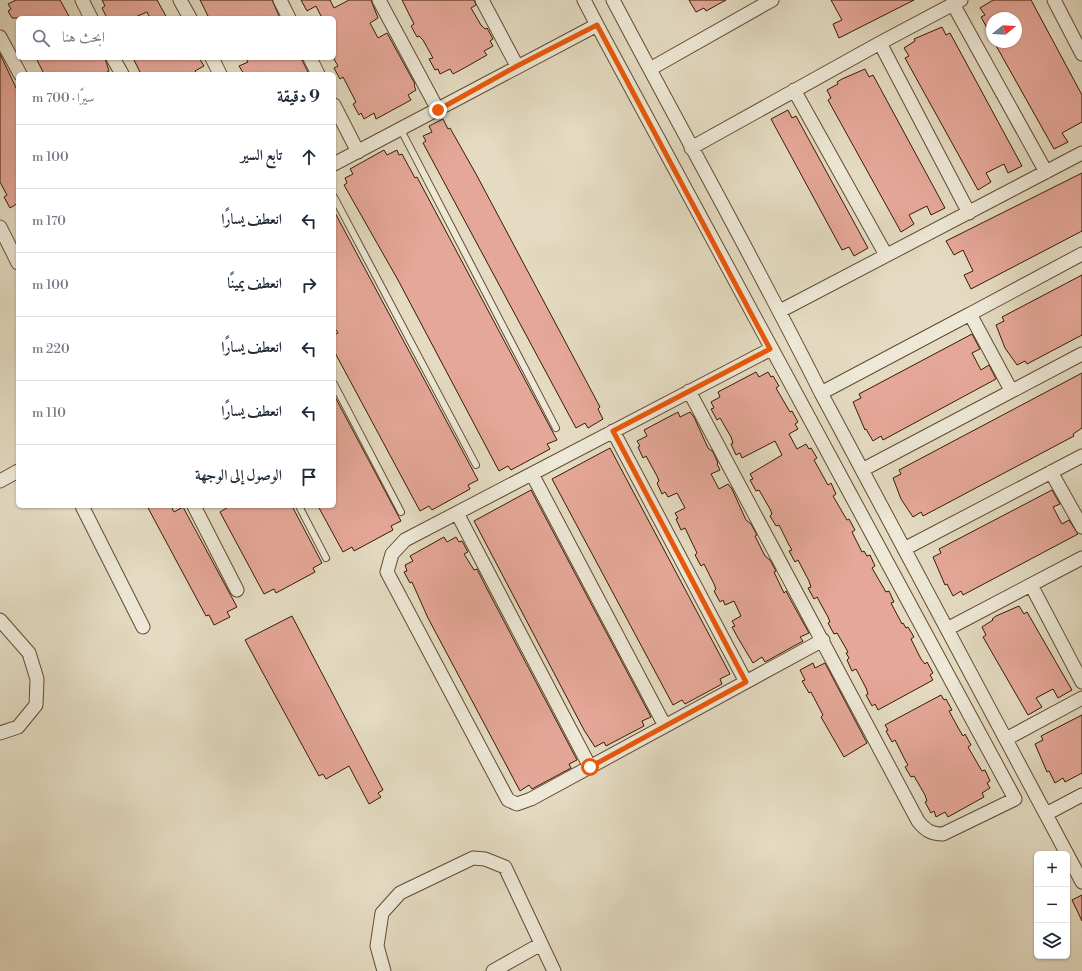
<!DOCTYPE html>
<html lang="ar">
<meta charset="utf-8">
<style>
:root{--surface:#fff;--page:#f6f6f7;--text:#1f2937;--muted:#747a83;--line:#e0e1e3}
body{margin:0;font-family:"Libre Bodoni",Amiri,serif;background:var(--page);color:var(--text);direction:rtl}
.controls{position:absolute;right:12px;bottom:12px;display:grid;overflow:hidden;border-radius:6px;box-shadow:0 1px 3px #0004}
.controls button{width:36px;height:36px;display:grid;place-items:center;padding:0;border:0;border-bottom:1px solid var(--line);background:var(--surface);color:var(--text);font:20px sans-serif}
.compass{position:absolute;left:986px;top:12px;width:36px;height:36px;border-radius:50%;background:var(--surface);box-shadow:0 1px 3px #0004;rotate:72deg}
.stop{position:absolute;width:12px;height:12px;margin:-9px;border:3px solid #ea580c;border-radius:50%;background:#fff}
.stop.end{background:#ea580c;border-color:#fff;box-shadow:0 1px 4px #0008}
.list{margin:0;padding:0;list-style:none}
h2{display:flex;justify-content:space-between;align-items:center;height:52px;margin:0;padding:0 16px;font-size:17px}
h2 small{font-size:13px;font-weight:400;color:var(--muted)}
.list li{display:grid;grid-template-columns:26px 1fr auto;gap:12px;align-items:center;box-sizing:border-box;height:64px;padding:0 16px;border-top:1px solid var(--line)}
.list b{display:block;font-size:15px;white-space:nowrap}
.list em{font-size:13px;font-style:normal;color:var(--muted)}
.icon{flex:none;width:22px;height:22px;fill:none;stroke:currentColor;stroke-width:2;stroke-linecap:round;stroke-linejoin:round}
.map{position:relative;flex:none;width:1082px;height:971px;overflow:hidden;direction:ltr}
.search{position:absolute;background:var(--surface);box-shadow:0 1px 3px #0004;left:16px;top:16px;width:320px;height:44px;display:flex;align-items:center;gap:10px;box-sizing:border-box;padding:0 14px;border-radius:6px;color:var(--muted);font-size:15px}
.panel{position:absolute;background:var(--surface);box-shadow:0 1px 3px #0004;left:16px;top:72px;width:320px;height:436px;border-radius:6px;direction:rtl}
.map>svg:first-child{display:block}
.building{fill:#e5a799;stroke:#371b00}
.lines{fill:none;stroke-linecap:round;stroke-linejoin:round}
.service-casing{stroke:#624b30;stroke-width:8}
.minor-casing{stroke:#624b30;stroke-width:15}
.service{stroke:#ede8d7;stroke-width:6}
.minor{stroke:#ede8d7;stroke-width:13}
.route{stroke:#ea580c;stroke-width:5}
</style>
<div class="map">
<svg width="1082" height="971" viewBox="0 0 1082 971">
<rect width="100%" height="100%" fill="#e4dbc2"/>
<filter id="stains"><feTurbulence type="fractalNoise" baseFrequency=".005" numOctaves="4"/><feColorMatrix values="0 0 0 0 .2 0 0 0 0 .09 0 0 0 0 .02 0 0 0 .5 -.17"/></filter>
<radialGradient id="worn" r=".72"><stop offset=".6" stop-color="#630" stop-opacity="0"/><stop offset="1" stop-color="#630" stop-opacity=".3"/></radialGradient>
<path class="building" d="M16,0H60L70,18H12L8,11L11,9L8,4Z
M102,0H157L167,18H150L147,12L133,18H107L102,8L105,6Z
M200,0H272L280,18H209Z
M301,0H330L334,8L349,0H371L378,18L370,23L378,38L387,33L415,84L414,85L416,90L408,95L411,100L376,119L374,113L364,119L361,113L359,115L353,104L356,102L343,77L340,79L334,68L338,66L334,59V18H322L316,6L307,11Z
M402,0H474L476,5L471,8L481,25L485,29L487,28L493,39L490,41L493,46L484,51L487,55L466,67L453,74L450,69L440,74L438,69L435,70L429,59L433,58L423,40L419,36L417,37L411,26L414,24Z
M689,0H726L706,11L704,8L696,12Z
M831,0H914L839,38L833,24L842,20Z
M993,0H1031L1082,95V122L1062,133L1068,142L1054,149L994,42H1016V18H992V37L981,17L985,15L980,8Z
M942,27L946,35L950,33L1022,166L1008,173L1004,164L986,173L991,182L978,190L905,58L909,56L904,48L915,41L914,39Z
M0,54L18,92V203L10,208L4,197L7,195L0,182Z
M36,58H105L109,71L103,74H44Z
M133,58H199L204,66L195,71L197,74H141Z
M246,58H301L309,74H244L239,66L248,62Z
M865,69L869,77L873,75L945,208L931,215L927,206L909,215L914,224L901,232L828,100L831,98L827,90L838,84L837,82L842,79Z
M788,110L792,118L796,116L868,248L854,256L849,247L842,250L771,119Z
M443,119L448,129L450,128L476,174L600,407L598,409L603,419L588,428L585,423L576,428L423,143L426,141L423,136L432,132L429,126Z
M384,150L387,155L397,150L399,155L402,154L415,178L417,177L557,440L547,444L550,449L511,470L508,466L499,471L398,280L344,185L347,183L345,178L353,174L350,169Z
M1082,173V231L971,289L964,275L973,271L963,250L954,255L946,241Z
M334,211L478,480L468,485L470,489L432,510L429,506L420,511L334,351V335L338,333L334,327Z
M1082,275V335L1027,364L1025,361L1017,365L1005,348L996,325L1004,321L1002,317Z
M972,334L980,349L972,353L981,370L989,365L996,379L883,440L881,436L873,441L866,429L865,430L853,402L861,398L859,394Z
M756,372L759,377L768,372L771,377L773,376L779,386L776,388L790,412L792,411L798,422L795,424L798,429L789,434L797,449L806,444L809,449L811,448L817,458L814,460L828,485L831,483L836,494L833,496L847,520L849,519L855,530L852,532L862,552L864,551L867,556L870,555L875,566L872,568L886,592L889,591L894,602L891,603L902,624L903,623L906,628L908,627L914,637L911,639L921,659L925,664L927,662L933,673L930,675L933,680L878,710L875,704L872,706L866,695L868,694L866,688L856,669L852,671L847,660L849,658L846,653L848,652L837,633L834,634L828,623L830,622L828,617L817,597L814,599L808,588L811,587L809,581L798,560L795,562L789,551L792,550L789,545L779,525L776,526L770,516L772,514L770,509L759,490L756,491L750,480L753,479L750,474L782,455L775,441L742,458L740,453L736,455L731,444L733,443L731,437L720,418L717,420L711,409L714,408L711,402L720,397L718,392Z
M1082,373V428L1073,434L1074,436L923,516L921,512L913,517L901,499L893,478L901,474L899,470Z
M334,395L401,521L391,526L393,530L354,551L352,547L343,552L318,506H334Z
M678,412L680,417L690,412L694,417L708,448L713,452L718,463L717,464L720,470L711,474L719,489L728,484L732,489L746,520L751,524L757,535L755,536L765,556L770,560L776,571L774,572L784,593L786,591L789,597L809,633L800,637L803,641L765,662L762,657L753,663L738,638L732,627L735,626L732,621L741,616L734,601L725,605L723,600L720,602L714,591L716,589L714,584L704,564L701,566L695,555L697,553L685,528L681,530L676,519L678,518L675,513L685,508L677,493L668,497L665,492L662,494L657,483L659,481L657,476L646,456L643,458L638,447L640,446L637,441L647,436L644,430Z
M610,448L730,674L720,679L722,684L685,704L682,700L673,705L552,479Z
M531,490L651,717L642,721L644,726L606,746L604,742L595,747L584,730L474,521Z
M1052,490L1060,504L1053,507L1062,524L1069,520L1078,534L963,595L961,591L953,596L947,584L945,585L933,557L941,553L939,549Z
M147,506H171L174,512L183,507L237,607L227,612L230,617L214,625L209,615L206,616Z
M230,506H292L322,563L313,568L315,572L276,593L274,589L264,594L220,512Z
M444,537L447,542L456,537L459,542L462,541L468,552L464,554L474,570L477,569L486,587L577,760L569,764L571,768L532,789L529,785L520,791L428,618L412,582L410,583L404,572L407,571L405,565L413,561L410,556Z
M1019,606L1024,614L1027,612L1072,690L1058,698L1053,689L1036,698L1042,707L1028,715L983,637L986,635L982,627L993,620L992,619L996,616Z
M292,616L383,790L378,793L381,797L369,804L349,766L326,779L323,774L319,776L245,640Z
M813,663L815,668L825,663L867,743L844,757L821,717L823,715L811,692L809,693L802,681L805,680L800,670Z
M941,695L944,700L946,699L952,710L949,711L960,731L963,736L965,734L971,745L968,747L979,766L982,771L985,770L990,781L987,783L990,788L982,793L984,797L948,817L945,812L936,817L934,811L931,813L925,802L927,801L925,795L914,776L911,777L905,767L908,765L905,760L895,740L892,742L886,731L888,730L885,725Z
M1082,715V773L1065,782L1063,778L1055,783L1049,771L1047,772L1035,744L1043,740L1041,736Z
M1082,895V921L1072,900Z"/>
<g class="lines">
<defs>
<path id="service" d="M401,130L556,428
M334,197L476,465
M334,384L401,512
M299,506L326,558"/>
<path id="minor" d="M82,0L91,18
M180,0L190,18
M280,0L289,18
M379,0L438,110
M482,0L517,66
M584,0L597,25
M613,0C682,131 755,261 821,393L1082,882
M1054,0L1082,54
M953,4L1046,172
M0,37L20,74
M880,43L969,213
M113,58L122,74
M212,58L220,74
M310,58L318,74
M650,69L772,0
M794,90L886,255
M334,105L358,152
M691,148L880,43L961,0
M334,164L597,25L1015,799L943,834C931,834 925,830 918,821L689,391
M0,227L18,263
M780,311L1082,153
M771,349L405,540L392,554L387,572L508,800L517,804L531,799L823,640
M1011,390L970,314L1082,254
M821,393L970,314
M613,431L746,682
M862,470L1082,354
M1051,472L1082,527
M532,474L665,726
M0,481L18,471
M82,506L143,627
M194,506L237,590
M457,513L590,767
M904,549L1082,456
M1031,585L1082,682
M0,620L29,653L37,679L36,705L18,727L0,733
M947,629L1082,558
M1006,739L1082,698
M1046,814L1082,795
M384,971L377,946L382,913L400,893L473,858L485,859L505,867L554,971
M493,971L541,944"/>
</defs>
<use href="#service" class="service-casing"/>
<use href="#minor" class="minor-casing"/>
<use href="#service" class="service"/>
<use href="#minor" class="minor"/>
</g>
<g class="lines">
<path class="route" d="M438,110L517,66L597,25L770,349L613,431L746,682L590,767"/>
</g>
<rect width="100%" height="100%" filter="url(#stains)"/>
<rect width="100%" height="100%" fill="url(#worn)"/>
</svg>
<div class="controls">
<button>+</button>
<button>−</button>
<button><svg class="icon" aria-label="layers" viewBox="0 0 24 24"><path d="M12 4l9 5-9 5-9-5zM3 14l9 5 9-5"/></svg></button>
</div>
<svg class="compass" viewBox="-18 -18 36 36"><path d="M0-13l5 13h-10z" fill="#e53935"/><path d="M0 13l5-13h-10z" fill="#747a83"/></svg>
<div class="stop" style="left:590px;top:767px"></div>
<div class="stop end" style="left:438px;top:110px"></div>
<div class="search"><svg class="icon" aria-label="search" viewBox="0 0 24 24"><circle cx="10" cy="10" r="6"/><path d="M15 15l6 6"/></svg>ابحث هنا</div>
<section class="panel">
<h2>9 دقيقة<small>سيرًا · 700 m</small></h2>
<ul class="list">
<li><svg class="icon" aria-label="ahead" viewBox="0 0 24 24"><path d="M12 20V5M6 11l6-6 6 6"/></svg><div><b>تابع السير</b></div><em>100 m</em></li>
<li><svg class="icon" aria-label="left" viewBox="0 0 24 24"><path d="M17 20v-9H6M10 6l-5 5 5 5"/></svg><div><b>انعطف يسارًا</b></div><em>170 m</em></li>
<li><svg class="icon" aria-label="right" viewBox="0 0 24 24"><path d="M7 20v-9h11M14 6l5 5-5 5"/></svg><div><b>انعطف يمينًا</b></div><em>100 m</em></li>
<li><svg class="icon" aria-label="left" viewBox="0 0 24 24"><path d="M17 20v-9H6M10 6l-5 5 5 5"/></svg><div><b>انعطف يسارًا</b></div><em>220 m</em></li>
<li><svg class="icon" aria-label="left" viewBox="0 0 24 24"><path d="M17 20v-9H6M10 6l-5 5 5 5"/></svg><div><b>انعطف يسارًا</b></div><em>110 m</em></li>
<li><svg class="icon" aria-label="arrive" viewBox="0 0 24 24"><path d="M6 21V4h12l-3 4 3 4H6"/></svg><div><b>الوصول إلى الوجهة</b></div></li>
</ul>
</section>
</div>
